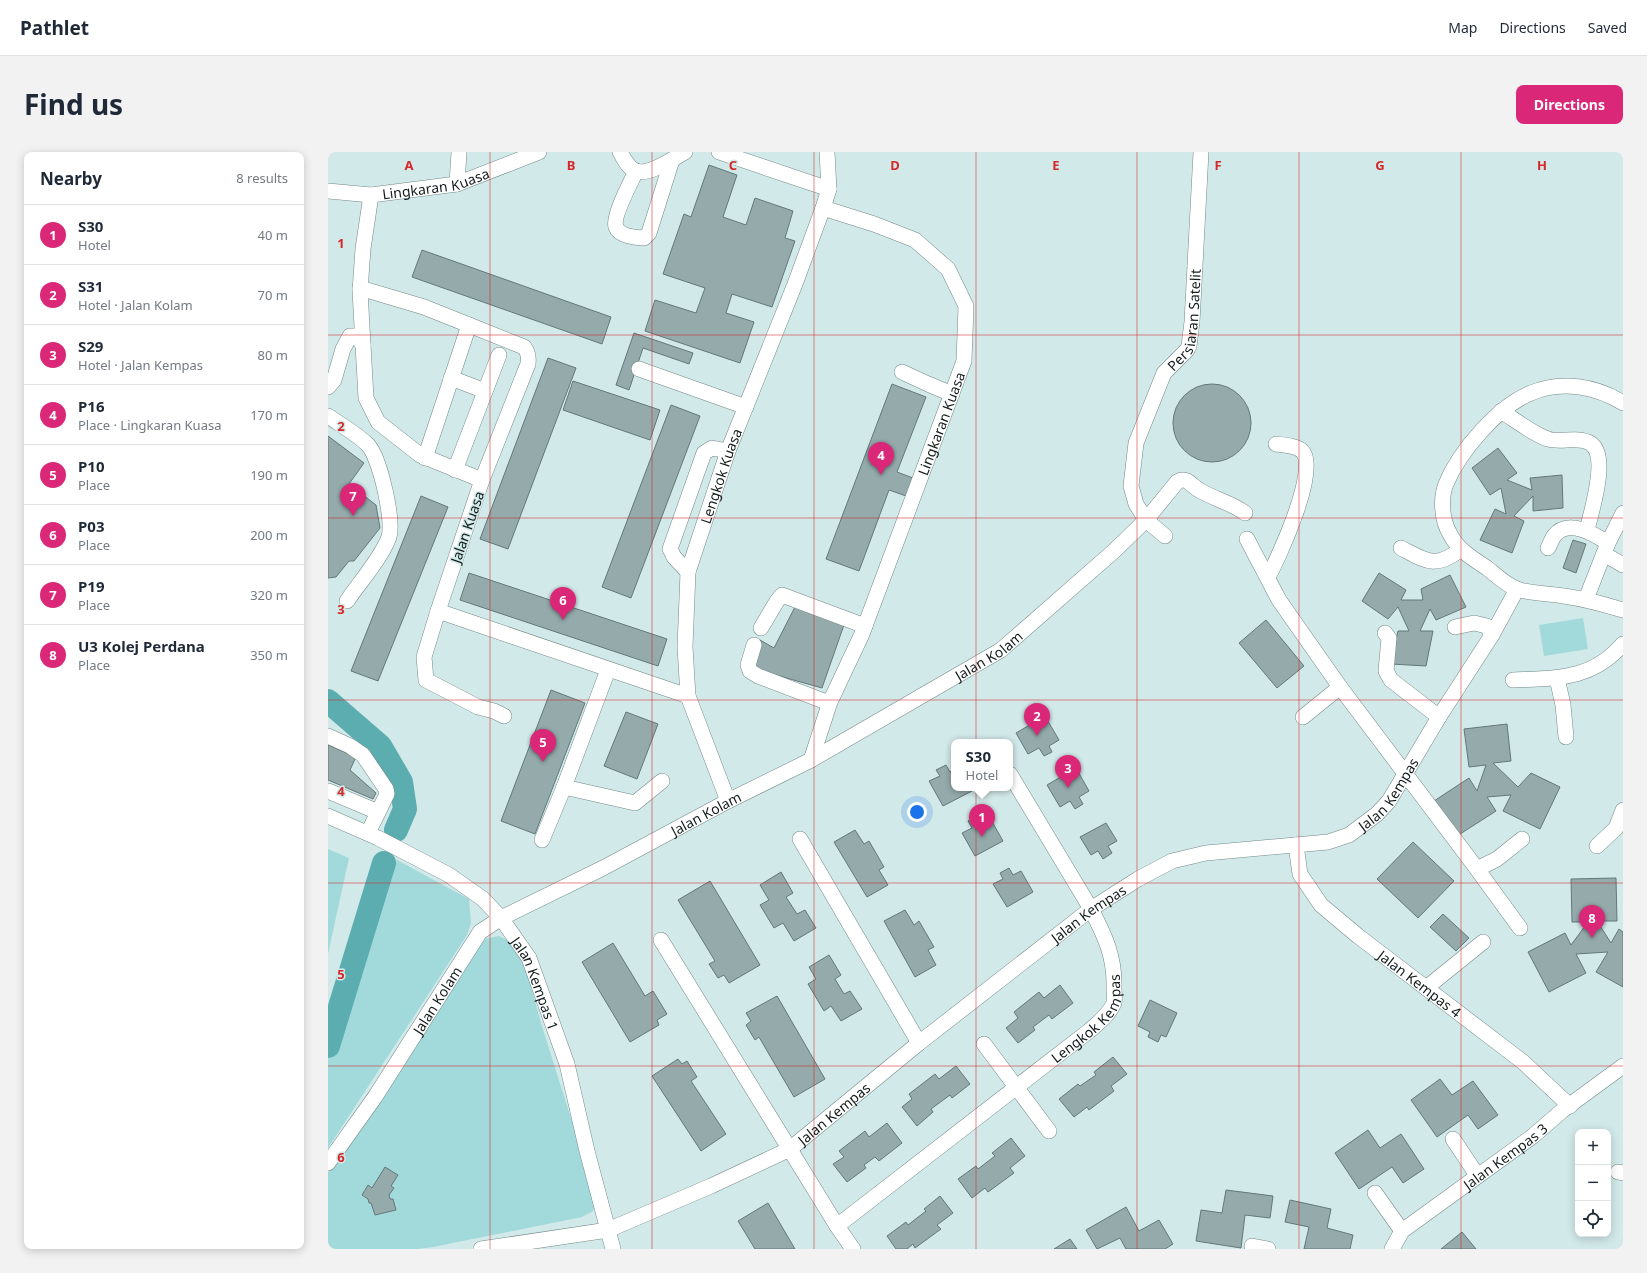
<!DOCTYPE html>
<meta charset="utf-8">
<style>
:root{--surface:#fff;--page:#f2f2f3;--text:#1f2937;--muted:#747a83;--line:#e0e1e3;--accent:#db2777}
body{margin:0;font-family:"Noto Sans",sans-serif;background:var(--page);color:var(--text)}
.controls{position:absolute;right:12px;bottom:12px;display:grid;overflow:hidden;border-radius:8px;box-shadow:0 2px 10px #0003}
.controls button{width:36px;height:36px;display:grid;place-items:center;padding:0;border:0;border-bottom:1px solid var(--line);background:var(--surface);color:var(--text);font:20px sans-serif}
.you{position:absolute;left:589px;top:660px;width:14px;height:14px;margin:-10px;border:3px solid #fff;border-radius:50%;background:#1a73e8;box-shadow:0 0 0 6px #1a73e833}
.badge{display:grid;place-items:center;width:26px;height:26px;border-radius:50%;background:var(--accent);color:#fff;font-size:13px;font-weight:700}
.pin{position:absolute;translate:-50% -33px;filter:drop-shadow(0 1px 2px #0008)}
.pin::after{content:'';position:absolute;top:21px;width:14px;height:12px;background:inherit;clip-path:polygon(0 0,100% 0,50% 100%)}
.popup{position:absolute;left:623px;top:587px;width:62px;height:52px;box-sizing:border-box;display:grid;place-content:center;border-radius:8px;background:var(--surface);filter:drop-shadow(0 1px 3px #0005);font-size:13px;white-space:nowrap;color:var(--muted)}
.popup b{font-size:15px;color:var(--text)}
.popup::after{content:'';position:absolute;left:50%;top:100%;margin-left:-8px;border:8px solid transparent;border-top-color:var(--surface)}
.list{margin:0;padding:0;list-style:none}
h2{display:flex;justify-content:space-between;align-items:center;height:52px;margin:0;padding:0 16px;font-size:17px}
h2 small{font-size:13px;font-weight:400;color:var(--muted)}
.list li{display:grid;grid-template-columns:26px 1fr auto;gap:12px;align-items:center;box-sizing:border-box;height:60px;padding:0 16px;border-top:1px solid var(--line)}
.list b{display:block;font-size:15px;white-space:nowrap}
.list p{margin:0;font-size:13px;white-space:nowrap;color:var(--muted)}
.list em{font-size:13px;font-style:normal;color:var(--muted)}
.icon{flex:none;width:22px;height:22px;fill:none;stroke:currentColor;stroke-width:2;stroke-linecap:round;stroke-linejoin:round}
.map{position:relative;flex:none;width:1295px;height:1097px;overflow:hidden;border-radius:8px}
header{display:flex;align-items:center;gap:24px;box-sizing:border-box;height:56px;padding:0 20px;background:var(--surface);border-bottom:1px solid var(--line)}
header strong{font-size:19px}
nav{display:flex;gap:22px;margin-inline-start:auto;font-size:14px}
.intro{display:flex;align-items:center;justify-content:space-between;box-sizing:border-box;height:96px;padding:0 24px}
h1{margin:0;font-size:28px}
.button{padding:10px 18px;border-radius:8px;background:var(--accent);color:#fff;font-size:14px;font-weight:700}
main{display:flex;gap:24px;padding:0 24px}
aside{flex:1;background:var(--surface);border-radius:8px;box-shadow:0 2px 10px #0003}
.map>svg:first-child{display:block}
.green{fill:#a2dadc}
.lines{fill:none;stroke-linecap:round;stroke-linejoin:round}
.river{stroke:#5badb0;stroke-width:24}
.building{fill:#94aaab;stroke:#637879}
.minor-casing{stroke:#748989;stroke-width:16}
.minor{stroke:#fff;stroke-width:15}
.grid{fill:none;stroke:#d62828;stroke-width:1;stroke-opacity:0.55}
.labels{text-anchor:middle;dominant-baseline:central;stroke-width:3;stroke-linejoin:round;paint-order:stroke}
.street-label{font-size:14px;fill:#131b1b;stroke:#d2e9e9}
.grid-label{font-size:13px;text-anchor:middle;font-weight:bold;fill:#d62828;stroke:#d2e9e9;stroke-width:3;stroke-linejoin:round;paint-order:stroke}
</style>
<header>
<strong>Pathlet</strong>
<nav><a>Map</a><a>Directions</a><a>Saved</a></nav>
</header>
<div class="intro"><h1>Find us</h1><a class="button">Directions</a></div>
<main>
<aside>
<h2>Nearby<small>8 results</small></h2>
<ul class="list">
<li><span class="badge">1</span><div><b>S30</b><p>Hotel</p></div><em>40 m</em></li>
<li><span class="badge">2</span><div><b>S31</b><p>Hotel · Jalan Kolam</p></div><em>70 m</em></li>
<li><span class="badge">3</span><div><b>S29</b><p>Hotel · Jalan Kempas</p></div><em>80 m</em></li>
<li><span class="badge">4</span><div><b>P16</b><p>Place · Lingkaran Kuasa</p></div><em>170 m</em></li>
<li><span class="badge">5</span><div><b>P10</b><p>Place</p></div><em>190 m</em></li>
<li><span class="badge">6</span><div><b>P03</b><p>Place</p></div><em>200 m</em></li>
<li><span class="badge">7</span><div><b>P19</b><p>Place</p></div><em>320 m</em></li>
<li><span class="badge">8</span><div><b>U3 Kolej Perdana</b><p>Place</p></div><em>350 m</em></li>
</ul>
</aside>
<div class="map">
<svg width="1295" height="1097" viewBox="0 0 1295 1097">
<rect width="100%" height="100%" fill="#d2e9e9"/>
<path class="green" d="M1255,466L1260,497L1216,504L1211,473Z
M0,697L21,706L0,802Z
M69,708L141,747L143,771L139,783L0,996V906L5,899L60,713Z
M171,784L181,789L187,796L199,820L213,871L248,982L267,1052L265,1059L254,1065L105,1095L90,1097H0V1020L16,999L156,787Z"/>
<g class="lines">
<path class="river" d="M0,549L52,594L73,630L77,657L68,678
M0,894L56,711"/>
</g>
<path class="building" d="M381,13L409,23L395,65L418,73L427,46L465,59L457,86L467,89L444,155L404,142L398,161L426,170L412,211L317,179L327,148L368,161L377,136L335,122L356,62L363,65Z
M94,98L283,165L274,192L84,125Z
M306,181L365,201L361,212L315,196L301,238L288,233Z
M220,206L248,216L180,397L152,387Z
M245,229L332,258L322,288L235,258Z
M564,232L598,245L569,320L585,326L578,344L561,338L531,419L498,407Z
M845 271a39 39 0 1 1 78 0a39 39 0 1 1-78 0Z
M343,253L372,264L303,446L274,435Z
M0,284L36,311L21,332L48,353L52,376L26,409H21L8,425L0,426Z
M1170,296L1189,321L1179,328L1204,338L1202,326L1234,323L1235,356L1205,359V344L1186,364L1196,369L1184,401L1152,388L1167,357L1178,362L1173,336L1162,343L1144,316Z
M93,344L120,355L50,529L23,519Z
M1245,388L1258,392L1248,421L1235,416Z
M141,421L339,487L330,514L132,448Z
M1051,421L1078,438L1073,448H1095L1093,437L1122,423L1138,455L1108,468L1102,457L1092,479H1105L1098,514L1063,512L1070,479H1081L1070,455L1060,467L1034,449Z
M469,451L517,470L494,536L423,516L432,488L446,496Z
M938,468L976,514L949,536L911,491Z
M223,538L257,551L207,682L173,669Z
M298,560L330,572L309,627L276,614Z
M717,564L731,588L721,594L724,600L716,604L711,596L700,602L688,581Z
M1179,572L1183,609L1165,611L1190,635L1203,621L1232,635L1212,677L1175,659L1183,643L1159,645L1168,659L1129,684L1106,649L1141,626L1149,639L1158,613L1141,615L1136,577Z
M0,593L28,605L22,618L48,641L45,647L0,628Z
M618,613L622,620L626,618V636H643L644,639L615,654L601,629L612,624L608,618Z
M748,616L761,639L751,645L755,652L747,657L742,649L732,655L719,633Z
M649,664L653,671L662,666L675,689L647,704L634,681L644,676L640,669Z
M778,671L789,689L780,694L784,701L775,707L770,699L763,703L752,685Z
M527,678L536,692L541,689L556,715L551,718L560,733L539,745L506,690Z
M1085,690L1126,729L1090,766L1049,727Z
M681,716L685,723L693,719L705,740L679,755L665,732L675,727L672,721Z
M453,720L465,741L458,745L469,762L477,758L488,776L466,789L455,771L446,776L432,753L441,748L432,733Z
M1288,726L1289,769H1269L1283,791L1291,777L1295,780V835L1268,820L1280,800L1248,802L1258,821L1221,840L1200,800L1237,781L1243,793L1260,770H1244L1243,727Z
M382,729L432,813L401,831L396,823L390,826L381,812L387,809L350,748Z
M577,758L586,773L591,769L606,795L600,798L608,813L587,825L556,769Z
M1115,762L1141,786L1128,799L1102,775Z
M285,791L317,844L325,839L339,862L329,868L331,873L302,890L254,810Z
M501,803L513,823L507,827L516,842L522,839L534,857L513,869L503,854L496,859L480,832L488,827L481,815Z
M732,833L745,851L724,867L721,863L705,875L707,878L690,891L678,876L690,866L686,860L711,840L716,846Z
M449,844L497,927L466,945L431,885L427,888L418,873L423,869L418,861Z
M822,848L849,861L838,885L833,883L830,890L820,885L822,880L810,874Z
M785,905L799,922L783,934L786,939L761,958L759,955L746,965L731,947L750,932L752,934L768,923L766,920Z
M350,907L354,912L359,909L369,925L363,929L398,982L373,999L324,924Z
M628,914L642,932L624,946L622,943L603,957L605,960L589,974L574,955L584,947L581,942L607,922L611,927Z
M1112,927L1124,943L1145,929L1170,963L1150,977L1140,963L1109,985L1083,948Z
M559,971L574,991L551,1009L547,1005L536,1013L538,1016L519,1030L505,1012L516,1005L511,999L537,979L541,985Z
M1040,978L1052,996L1073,982L1096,1017L1075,1031L1064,1015L1031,1037L1007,1001Z
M683,986L697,1004L682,1016L686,1021L660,1040L657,1036L644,1046L630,1027L648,1014L650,1017L667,1004L664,1001Z
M57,1015L70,1023L63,1034L66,1036L61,1043L62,1047H65L68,1058L47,1063L43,1051H41L40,1047L34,1043L40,1033L44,1036Z
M898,1038L945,1044L942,1066L917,1063L913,1096L868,1089L873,1058L894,1061Z
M612,1044L625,1061L609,1073L613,1077L587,1096L585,1092L579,1097H568L559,1084L578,1070L580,1073L598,1059L596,1057Z
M962,1048L1003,1057L999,1076L1025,1083L1022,1097H976L981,1075L957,1070Z
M440,1051L467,1097H427L410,1069Z
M798,1055L811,1079L831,1068L845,1092L837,1097H798L792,1086L769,1097L758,1078Z
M1134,1080L1148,1097H1113Z
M742,1087L749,1097H726Z"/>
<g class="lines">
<defs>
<g id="minor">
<path d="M292,0C296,7 300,16 308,19C321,24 346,6 357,0"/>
<path d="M391,0L501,37"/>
<path d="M308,19C303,30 284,65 288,75C291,84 308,86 316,86L321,81L344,8"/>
<path d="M129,32L131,0"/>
<path id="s1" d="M0,39L43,43L129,32L211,0"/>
<path d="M43,43L35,97L32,139L38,246L50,270L92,303L154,328L110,459L360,544"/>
<path d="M32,136L96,155L141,173L97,306"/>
<path d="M141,173L196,195C200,200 201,204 200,212L154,328"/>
<path d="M311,217L418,255"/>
<path d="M574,220L600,232L624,242"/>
<path d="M123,226L157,239"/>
<path d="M0,235L6,228L15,197L22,184H29L35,193"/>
<path d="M1295,251C1268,234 1233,228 1203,241C1170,254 1131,300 1118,332C1112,347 1114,369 1122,382C1130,398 1144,406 1159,416C1168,423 1178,433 1189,437C1198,441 1225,442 1236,444C1257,447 1275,452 1295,458"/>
<path d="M1173,259C1186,267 1206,283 1220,287C1232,291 1250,284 1262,291C1282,303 1263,360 1259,378"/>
<path d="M0,264C13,273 29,282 40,293C52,306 66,368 61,385C54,405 31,431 19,449"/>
<path d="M127,318L171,203"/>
<path id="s2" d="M837,384L818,368L808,352L803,334L808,291L836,221L859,198L861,194L864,170L873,0"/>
<path d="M919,387L951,448L965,468L1012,535L1149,717L1169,707L1194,687"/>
<path d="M1073,396C1098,409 1107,417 1132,398"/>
<path d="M1220,396C1222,392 1224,387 1226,384C1240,366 1266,382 1280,391"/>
<path d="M1276,402L1295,413"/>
<path d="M360,420L346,405L342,397L376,301L384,296L400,299"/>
<path d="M940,425C950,407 992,316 974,299C969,294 956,293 948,292"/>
<path d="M1258,447L1280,391L1295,361"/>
<path d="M110,459L96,505L98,528L150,555L166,559L176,564"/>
<path d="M1127,475L1146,471L1159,474L1164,483"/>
<path d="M433,476L449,449L454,443L537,474"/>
<path d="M1057,481L1061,486L1058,519L1063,528L1111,565"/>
<path d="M426,493L420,513L422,519L430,524L501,551"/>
<path d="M1229,526L1235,553L1238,585"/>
<path d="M1185,528C1229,526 1264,528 1295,492"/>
<path d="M975,565L1012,535"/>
<path d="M0,584L22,594L35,603L58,637L59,642L40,681"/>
<path id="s3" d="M483,608L502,550L534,482L636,209L638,154L620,117L587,88L546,72L495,56L501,37L499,0"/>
<path d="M236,635L307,651L334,629"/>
<path d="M0,639L50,660"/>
<path id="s4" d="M400,649L360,544L357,495L360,420L400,299L467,132L495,56"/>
<path id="s5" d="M0,664L50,686L121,723L155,747L173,766L201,806L239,912L259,999L285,1097"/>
<path d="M472,687L591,891"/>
<path d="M214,688L236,635L280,518"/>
<path id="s6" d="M968,693L972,722L993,753L1030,784L1195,910L1242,954"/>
<path d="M1269,694L1288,676L1295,658"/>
<path d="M1149,717L1192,776"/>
<path d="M333,788L509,1074L525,1097"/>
<path d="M1098,836L1155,790"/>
<path d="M656,892L721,979"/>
<path d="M1125,987L1149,1023"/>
<path id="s7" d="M0,1011L47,945L152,780L173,766L275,716L400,649L483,608L673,498L786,399L818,368L849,330C852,328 855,327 859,329C863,331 867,336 871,338C886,347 904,351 917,361"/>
<path d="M1290,1020L1295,1021"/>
<path d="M1047,1041L1074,1079"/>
<path id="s8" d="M509,1074L761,879C770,871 781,863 786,851C787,847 786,841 786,836C787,805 777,784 763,757L682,622"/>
<path d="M924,1094L940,1097"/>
<path id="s9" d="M153,1097L280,1078L383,1034L462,997L591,891L763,757L810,727L844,709L878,701L1000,690L1021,683L1049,662L1061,649L1111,565L1164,483L1189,437"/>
<path id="s10" d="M1064,1097L1074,1079L1205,984L1235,958L1295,914"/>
</g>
</defs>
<use href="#minor" class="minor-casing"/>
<use href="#minor" class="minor"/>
</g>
<path class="grid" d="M162,0V1097M324,0V1097M486,0V1097M648,0V1097M809,0V1097M971,0V1097M1133,0V1097M0,183H1295M0,366H1295M0,548H1295M0,731H1295M0,914H1295"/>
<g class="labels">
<g class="street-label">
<text stroke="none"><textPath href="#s1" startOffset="109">Lingkaran Kuasa</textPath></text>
<text stroke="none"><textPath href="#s2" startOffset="242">Persiaran Satelit</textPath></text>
<text stroke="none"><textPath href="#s3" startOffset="361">Lingkaran Kuasa</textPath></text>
<text stroke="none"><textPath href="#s4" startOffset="338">Lengkok Kuasa</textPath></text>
<text transform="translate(139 375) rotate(-71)">Jalan Kuasa</text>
<text stroke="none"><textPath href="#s7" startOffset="856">Jalan Kolam</textPath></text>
<text stroke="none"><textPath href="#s9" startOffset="1044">Jalan Kempas</textPath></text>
<text stroke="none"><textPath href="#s7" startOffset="532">Jalan Kolam</textPath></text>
<text stroke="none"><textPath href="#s9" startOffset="708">Jalan Kempas</textPath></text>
<text stroke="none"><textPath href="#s5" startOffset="277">Jalan Kempas 1</textPath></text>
<text stroke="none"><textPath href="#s6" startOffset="193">Jalan Kempas 4</textPath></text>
<text stroke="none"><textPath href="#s7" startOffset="196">Jalan Kolam</textPath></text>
<text stroke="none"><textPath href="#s8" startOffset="329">Lengkok Kempas</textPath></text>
<text stroke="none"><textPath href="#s9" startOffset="384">Jalan Kempas</textPath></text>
<text stroke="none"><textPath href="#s10" startOffset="148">Jalan Kempas 3</textPath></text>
</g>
</g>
<g class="grid-label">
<text x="81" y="18">A</text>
<text x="243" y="18">B</text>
<text x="405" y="18">C</text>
<text x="567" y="18">D</text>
<text x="728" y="18">E</text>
<text x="890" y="18">F</text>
<text x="1052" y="18">G</text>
<text x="1214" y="18">H</text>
<text x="13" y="96">1</text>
<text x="13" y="279">2</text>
<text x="13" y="462">3</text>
<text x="13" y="644">4</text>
<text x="13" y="827">5</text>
<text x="13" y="1010">6</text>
</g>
</svg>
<div class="controls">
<button>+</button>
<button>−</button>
<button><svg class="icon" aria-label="locate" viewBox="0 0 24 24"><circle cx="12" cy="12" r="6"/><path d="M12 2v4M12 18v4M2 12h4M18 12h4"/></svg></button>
</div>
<div class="you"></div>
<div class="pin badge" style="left:654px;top:685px">1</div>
<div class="popup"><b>S30</b>Hotel</div>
<div class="pin badge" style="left:709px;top:584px">2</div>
<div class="pin badge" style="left:740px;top:636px">3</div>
<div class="pin badge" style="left:553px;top:323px">4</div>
<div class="pin badge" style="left:215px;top:610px">5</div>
<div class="pin badge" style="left:235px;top:468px">6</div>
<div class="pin badge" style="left:25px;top:364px">7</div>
<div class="pin badge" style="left:1264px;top:786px">8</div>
</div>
</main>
